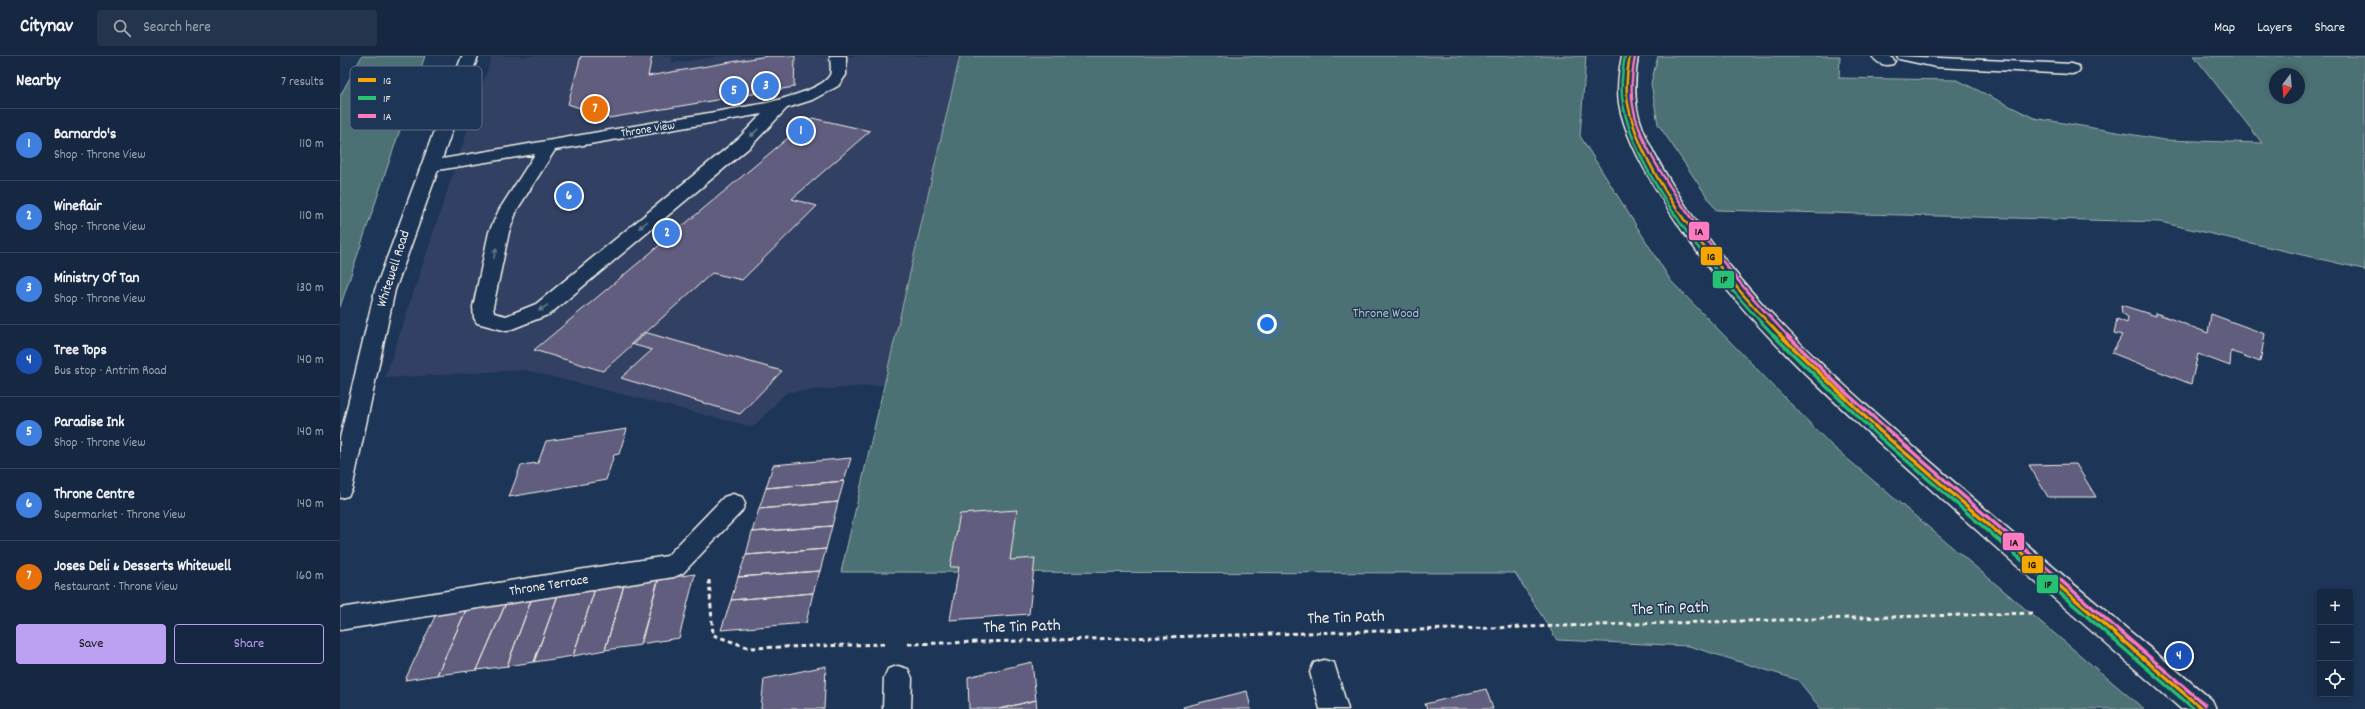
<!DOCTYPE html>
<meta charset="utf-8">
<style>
:root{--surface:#162841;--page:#23344c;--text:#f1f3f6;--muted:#9ea6b1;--line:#35445a;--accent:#bca0f2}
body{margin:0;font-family:Dekko,sans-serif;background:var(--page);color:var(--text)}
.controls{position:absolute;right:12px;bottom:12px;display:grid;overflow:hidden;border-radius:4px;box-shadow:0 2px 6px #0003}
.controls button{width:36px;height:36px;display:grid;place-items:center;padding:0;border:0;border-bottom:1px solid var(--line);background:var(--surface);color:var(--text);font:20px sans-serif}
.compass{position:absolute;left:1929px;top:12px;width:36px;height:36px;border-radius:50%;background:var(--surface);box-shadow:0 2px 6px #0003;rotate:196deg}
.you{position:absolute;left:927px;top:268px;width:14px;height:14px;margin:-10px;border:3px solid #fff;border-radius:50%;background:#1a73e8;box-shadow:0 0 0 6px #1a73e833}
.badge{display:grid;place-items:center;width:26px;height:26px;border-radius:50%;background:var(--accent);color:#fff;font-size:13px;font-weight:700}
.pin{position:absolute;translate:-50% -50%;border:2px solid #fff;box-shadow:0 1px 4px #0006}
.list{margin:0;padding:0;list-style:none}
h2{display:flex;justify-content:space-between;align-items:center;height:52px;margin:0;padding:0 16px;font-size:17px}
h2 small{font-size:13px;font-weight:400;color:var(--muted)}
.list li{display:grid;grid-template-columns:26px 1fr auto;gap:12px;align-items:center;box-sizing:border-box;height:72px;padding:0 16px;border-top:1px solid var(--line)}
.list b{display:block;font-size:15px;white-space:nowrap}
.list p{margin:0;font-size:13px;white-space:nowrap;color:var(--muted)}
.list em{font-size:13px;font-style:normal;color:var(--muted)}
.actions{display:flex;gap:8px;padding:12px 16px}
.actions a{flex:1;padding:9px 0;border:1px solid var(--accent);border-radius:4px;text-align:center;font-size:14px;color:var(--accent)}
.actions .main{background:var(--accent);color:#111}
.icon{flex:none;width:22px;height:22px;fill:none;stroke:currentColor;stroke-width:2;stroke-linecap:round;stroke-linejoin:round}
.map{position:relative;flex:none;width:2025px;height:653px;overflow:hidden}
header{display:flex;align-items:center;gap:24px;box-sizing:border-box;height:56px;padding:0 20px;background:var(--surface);border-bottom:1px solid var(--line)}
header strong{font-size:19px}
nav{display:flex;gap:22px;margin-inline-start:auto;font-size:14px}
.search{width:280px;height:36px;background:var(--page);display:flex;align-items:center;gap:10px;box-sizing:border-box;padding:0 14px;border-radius:4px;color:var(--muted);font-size:15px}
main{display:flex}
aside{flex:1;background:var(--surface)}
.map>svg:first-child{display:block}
.built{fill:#314163}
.green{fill:#4c7174;stroke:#a0b1ae;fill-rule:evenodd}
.building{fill:#605d7e;stroke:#f4f1e8}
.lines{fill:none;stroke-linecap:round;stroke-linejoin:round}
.minor-casing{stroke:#f4f1e8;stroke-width:3}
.major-casing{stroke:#f4f1e8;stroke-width:3}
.path{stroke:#f4f1e8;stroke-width:3;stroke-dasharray:4.5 3.5;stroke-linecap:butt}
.minor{fill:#1d3557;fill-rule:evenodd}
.major{fill:#1d3557;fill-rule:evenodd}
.bus-1-far1-casing{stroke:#1d3557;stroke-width:5}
.bus-1-casing{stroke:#1d3557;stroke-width:6}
.bus-2-far1-casing{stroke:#1d3557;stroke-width:5}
.bus-2-casing{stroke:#1d3557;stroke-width:6}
.bus-3-far1-casing{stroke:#1d3557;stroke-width:5}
.bus-3-casing{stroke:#1d3557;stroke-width:6}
.bus-1-far1{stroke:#f7a600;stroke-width:2.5}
.bus-1{stroke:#f7a600;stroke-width:3.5}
.bus-2-far1{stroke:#26c172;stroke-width:2.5}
.bus-2{stroke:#26c172;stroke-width:3.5}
.bus-3-far1{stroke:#fe7ac1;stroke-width:2.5}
.bus-3{stroke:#fe7ac1;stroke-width:3.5}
.oneway{fill:#68778a}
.labels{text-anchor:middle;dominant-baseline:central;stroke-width:3;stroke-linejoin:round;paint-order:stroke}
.far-street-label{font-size:12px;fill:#f4f1e8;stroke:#1d3557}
.street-label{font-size:14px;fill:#f4f1e8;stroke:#1d3557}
.park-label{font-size:14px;fill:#b9c4bf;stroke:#1d3557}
.near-street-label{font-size:17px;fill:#f4f1e8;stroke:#1d3557}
.key{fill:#1d3557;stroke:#5e6d82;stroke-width:1}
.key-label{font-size:11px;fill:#f4f1e8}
.line-badge{stroke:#1d3557;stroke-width:1.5}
.pale-badge-label{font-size:11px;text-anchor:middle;font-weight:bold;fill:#111}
</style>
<header>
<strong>Citynav</strong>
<div class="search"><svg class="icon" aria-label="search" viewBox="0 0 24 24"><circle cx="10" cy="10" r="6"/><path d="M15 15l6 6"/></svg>Search here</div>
<nav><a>Map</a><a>Layers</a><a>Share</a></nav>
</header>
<main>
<aside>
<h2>Nearby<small>7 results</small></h2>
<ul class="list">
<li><span class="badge" style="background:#3f7fe0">1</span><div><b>Barnardo's</b><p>Shop · Throne View</p></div><em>110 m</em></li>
<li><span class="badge" style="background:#3f7fe0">2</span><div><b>Wineflair</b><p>Shop · Throne View</p></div><em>110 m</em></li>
<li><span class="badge" style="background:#3f7fe0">3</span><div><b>Ministry Of Tan</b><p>Shop · Throne View</p></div><em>130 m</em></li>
<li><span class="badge" style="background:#1a4fb4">4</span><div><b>Tree Tops</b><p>Bus stop · Antrim Road</p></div><em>140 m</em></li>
<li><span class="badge" style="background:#3f7fe0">5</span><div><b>Paradise Ink</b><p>Shop · Throne View</p></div><em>140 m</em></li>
<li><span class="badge" style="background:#3f7fe0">6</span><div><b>Throne Centre</b><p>Supermarket · Throne View</p></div><em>140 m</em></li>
<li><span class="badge" style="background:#e8710a">7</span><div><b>Joses Deli &amp; Desserts Whitewell</b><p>Restaurant · Throne View</p></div><em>160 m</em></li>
</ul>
<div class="actions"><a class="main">Save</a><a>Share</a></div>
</aside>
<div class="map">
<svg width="2025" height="653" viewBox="0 0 2025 653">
<rect width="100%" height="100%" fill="#1d3557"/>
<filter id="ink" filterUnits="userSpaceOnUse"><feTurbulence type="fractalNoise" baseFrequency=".025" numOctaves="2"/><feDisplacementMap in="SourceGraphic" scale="8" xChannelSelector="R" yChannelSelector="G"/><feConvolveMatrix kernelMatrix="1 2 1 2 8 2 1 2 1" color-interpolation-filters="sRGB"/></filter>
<g filter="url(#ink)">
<path class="built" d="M152,0H332V7L384,0H620L544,329L447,336L413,371L185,314L45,322Z"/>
<path class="green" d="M22,0H85L0,251V40Z
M620,0H1246L1240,80L1331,225L1491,389L1804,653H1481L1458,624L1349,590L1217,584L1175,517L501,516Z
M1318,0H1500L1499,22L1617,24L1694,62L1824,84L1922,87L1854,0H2025V215L2023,213L1820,166L1376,154L1318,68L1311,27ZM1935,18H1959V42H1935Z"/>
<path class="building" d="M241,0H312L308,20L427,0H455L454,31L269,62L228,48Z
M472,62L530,75L452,143L477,150L402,224L372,217L263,315L194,294Z
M1781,249L1816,260V257L1868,277L1871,258L1925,278L1920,306L1891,295L1890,310L1858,298L1851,328L1772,297L1782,279L1774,277L1777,263L1787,267L1788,261L1782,257Z
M304,276L442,315L400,358L281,322L312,294L291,288Z
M287,373L279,398L274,399L266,424L169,441L181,409L198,407L206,385Z
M511,402L504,425L426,432L433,409Z
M1736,408L1756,441H1708L1689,409Z
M504,425L498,446L419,453L426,432Z
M498,446L492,470L412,476L419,453Z
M677,454L670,504L695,502L689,558L610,564L619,511H610L620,458Z
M492,470L486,493L406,499L412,476Z
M486,493L480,515L398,521L406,499Z
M480,515L473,537L391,544L398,521Z
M355,518L339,582L300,588L319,523Z
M318,523L301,589L265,594L284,529Z
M284,529L265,594L233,600L255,533Z
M255,533L233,600L194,606L218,539Z
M473,537L466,567L381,574L391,544Z
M218,539L194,606L167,610L192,542Z
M192,542L167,610L137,614L166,547Z
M166,547L137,614L97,619L127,552Z
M127,552L97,619L65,624L97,556Z
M692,606L696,644L659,653H629L628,621Z
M486,610L484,653H421L424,623Z
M1146,633L1153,653H1087L1085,648Z
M907,635L911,653H844L843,651Z
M696,644L697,653H659Z"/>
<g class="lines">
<defs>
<path id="minor" d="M122,0H138L102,103L427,47C441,43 483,33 490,19C492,14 490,5 490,0H506V19L498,30L472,44L447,52L411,90L210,258L167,275L137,267L134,262L133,251L149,176L159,154L195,98L98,114L55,234L12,433L8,440L0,442V382L35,234ZM422,58L399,82L196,248L166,260L154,257L153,251L169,176L177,154L215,94Z
M1532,0H1550L1555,5L1553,8C1544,11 1537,7 1532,0Z
M1557,0L1732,8L1738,10L1740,13L1738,16L1732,18L1596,11L1559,3Z
M393,438L402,441L405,448L402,455L343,517L334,521L0,574V552L327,500L384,441Z
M984,604L994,607L1008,653H980L970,616L974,607Z
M558,610L568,613L572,622L571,653H543L544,622L548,613Z"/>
<path id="major" d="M1282,0H1298C1295,18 1294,35 1297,53C1303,81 1320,109 1335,133C1409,255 1524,347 1630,440C1710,509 1791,576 1872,644L1876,653H1841C1752,575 1662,498 1575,419C1482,335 1385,250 1321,141C1305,115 1289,87 1281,57C1276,39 1278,19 1282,0Z"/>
</defs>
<use href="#minor" class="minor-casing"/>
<use href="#major" class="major-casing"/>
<path class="path" d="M369,524L373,579L410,592L545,588
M568,588L1694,557"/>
<use href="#minor" class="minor"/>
<use href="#major" class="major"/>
<defs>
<path id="bus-1-far1" d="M1290,0C1287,16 1285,32 1288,48C1302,124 1388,225 1441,280"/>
<path id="bus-1" d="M1440,279L1540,375L1862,653"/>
<path id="bus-2-far1" d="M1285,0C1282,16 1280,32 1283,48C1296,123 1382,226 1434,280"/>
<path id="bus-2" d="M1433,279L1536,378L1854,653"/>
<path id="bus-3-far1" d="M1295,1C1292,17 1290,33 1293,50C1299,83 1319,114 1338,143C1370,192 1407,238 1448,280"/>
<path id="bus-3" d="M1447,279L1504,335L1585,407L1865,649"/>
</defs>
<use href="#bus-1-far1" class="bus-1-far1-casing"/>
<use href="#bus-1" class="bus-1-casing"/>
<use href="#bus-2-far1" class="bus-2-far1-casing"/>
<use href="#bus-2" class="bus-2-casing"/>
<use href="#bus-3-far1" class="bus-3-far1-casing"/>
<use href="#bus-3" class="bus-3-casing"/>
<use href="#bus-1-far1" class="bus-1-far1"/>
<use href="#bus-1" class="bus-1"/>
<use href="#bus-2-far1" class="bus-2-far1"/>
<use href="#bus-2" class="bus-2"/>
<use href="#bus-3-far1" class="bus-3-far1"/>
<use href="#bus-3" class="bus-3"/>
</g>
<defs><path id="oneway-solid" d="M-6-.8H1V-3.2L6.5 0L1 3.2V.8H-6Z"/></defs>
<g class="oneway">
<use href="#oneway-solid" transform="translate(414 77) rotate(136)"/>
<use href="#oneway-solid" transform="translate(303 169) rotate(141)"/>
<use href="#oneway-solid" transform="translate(155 197) rotate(-78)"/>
<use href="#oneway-solid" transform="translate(203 252) rotate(147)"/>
</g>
</g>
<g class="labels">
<g class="far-street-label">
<text transform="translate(308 74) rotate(-9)">Throne View</text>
</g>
<g class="street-label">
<text transform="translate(54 213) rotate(-72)">Whitewell Road</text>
<text transform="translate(209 530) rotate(-9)">Throne Terrace</text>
</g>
<g class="park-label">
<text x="1046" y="258">Throne Wood</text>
</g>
<g class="near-street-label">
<text transform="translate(1330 554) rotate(-2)">The Tin Path</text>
<text transform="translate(1006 563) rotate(-2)">The Tin Path</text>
<text transform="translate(682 572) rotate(-2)">The Tin Path</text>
</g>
</g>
<rect x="10" y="10" width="132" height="64" rx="6" class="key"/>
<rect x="18" y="22" width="18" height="4" fill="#f7a600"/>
<rect x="18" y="40" width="18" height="4" fill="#26c172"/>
<rect x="18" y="58" width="18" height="4" fill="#fe7ac1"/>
<g class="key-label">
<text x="43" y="28">1G</text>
<text x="43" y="46">1F</text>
<text x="43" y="64">1A</text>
</g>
<g class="line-badge">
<rect x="1348" y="165" width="22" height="20" rx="4" fill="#fe7ac1"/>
<rect x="1360" y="190" width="23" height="20" rx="4" fill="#f7a600"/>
<rect x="1372" y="214" width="23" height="19" rx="4" fill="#26c172"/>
<rect x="1662" y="476" width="23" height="19" rx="4" fill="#fe7ac1"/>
<rect x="1681" y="499" width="23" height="19" rx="4" fill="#f7a600"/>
<rect x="1696" y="518" width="23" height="20" rx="4" fill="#26c172"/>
</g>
<g class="pale-badge-label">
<text x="1359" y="179">1A</text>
<text x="1371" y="204">1G</text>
<text x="1384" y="227">1F</text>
<text x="1674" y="490">1A</text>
<text x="1692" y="512">1G</text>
<text x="1708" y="532">1F</text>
</g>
</svg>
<div class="controls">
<button>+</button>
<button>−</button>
<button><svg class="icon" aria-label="locate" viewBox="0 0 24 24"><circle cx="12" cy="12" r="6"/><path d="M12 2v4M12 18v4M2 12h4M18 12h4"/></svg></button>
</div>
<svg class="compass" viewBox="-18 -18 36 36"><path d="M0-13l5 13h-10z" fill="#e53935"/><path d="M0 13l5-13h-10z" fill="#9ea6b1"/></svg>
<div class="you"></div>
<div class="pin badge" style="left:461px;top:75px;background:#3f7fe0">1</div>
<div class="pin badge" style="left:327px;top:177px;background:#3f7fe0">2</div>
<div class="pin badge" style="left:426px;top:30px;background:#3f7fe0">3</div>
<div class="pin badge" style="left:1839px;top:600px;background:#1a4fb4">4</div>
<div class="pin badge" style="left:394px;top:35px;background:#3f7fe0">5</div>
<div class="pin badge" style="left:229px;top:140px;background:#3f7fe0">6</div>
<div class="pin badge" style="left:255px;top:53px;background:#e8710a">7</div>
</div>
</main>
